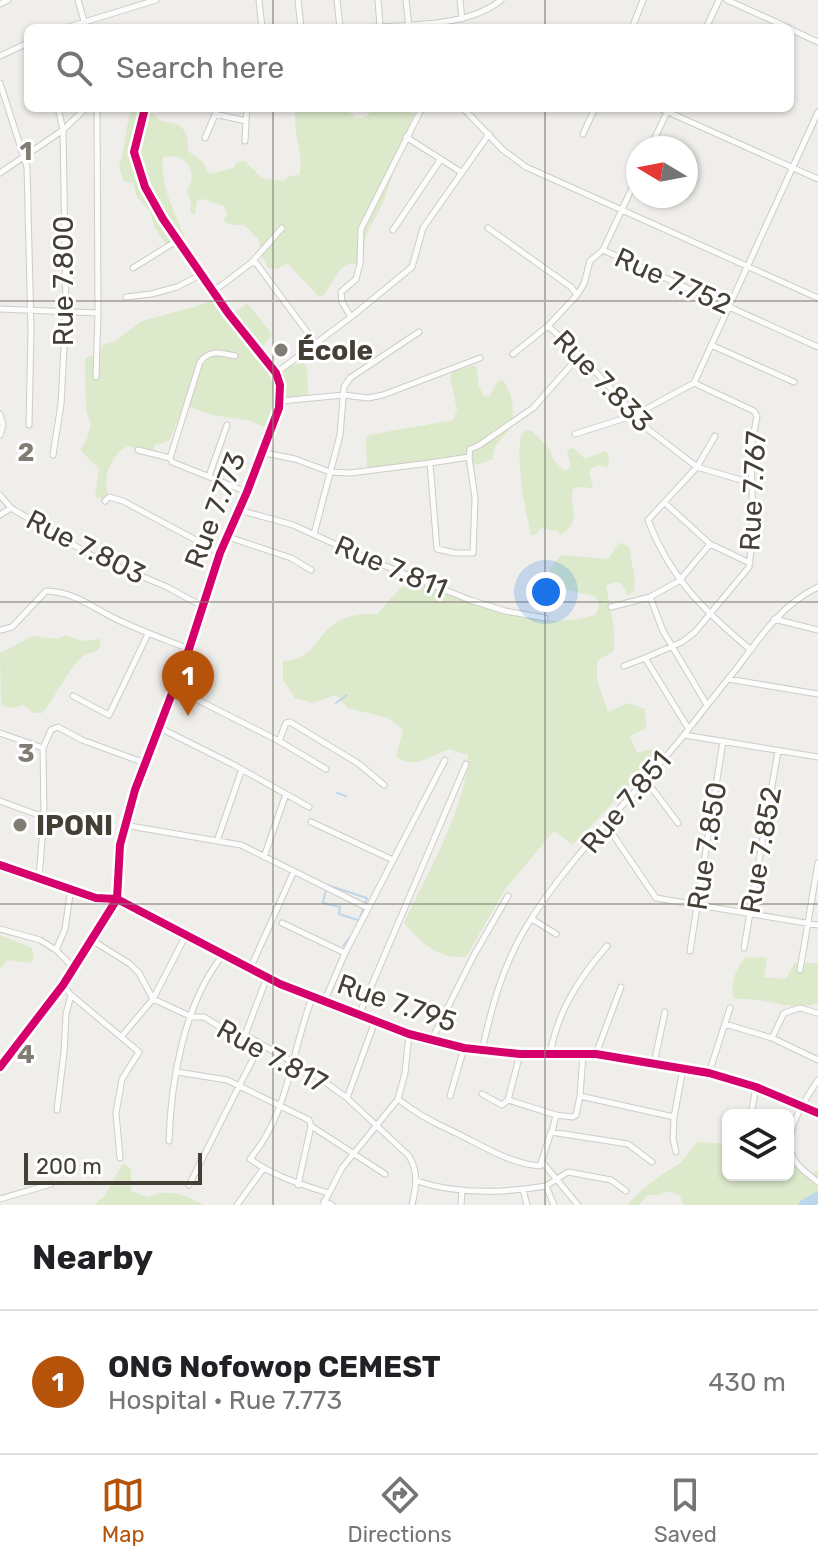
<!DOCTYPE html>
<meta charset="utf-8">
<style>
:root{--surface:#fff;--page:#f2f2f2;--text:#202124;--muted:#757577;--line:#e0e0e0;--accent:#b45309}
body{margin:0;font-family:Rubik,sans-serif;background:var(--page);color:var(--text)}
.controls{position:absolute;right:24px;bottom:24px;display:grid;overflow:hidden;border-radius:12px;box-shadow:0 2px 6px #0004}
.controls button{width:72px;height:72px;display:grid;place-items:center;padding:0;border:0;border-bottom:2px solid var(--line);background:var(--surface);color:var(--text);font:40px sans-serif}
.compass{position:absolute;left:626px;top:136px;width:72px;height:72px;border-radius:50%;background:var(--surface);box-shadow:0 2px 6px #0004;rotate:280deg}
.scale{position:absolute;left:24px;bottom:20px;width:178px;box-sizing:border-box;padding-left:8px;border:4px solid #454036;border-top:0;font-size:22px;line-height:28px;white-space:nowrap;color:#454036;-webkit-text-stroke:6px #fff;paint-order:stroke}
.you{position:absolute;left:546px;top:592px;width:28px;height:28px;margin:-20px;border:6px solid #fff;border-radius:50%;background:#1a73e8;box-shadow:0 0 0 12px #1a73e833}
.badge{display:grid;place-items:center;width:52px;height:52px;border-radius:50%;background:var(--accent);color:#fff;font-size:26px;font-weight:700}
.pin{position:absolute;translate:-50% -66px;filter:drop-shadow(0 2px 4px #0008)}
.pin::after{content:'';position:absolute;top:42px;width:28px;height:24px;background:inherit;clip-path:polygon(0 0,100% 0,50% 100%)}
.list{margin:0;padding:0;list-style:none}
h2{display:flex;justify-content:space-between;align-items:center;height:104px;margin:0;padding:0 32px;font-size:34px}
h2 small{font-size:26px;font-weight:400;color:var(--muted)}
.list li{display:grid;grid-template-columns:52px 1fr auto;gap:24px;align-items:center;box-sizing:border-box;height:144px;padding:0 32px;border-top:2px solid var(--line)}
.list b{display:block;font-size:30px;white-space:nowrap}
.list p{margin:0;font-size:26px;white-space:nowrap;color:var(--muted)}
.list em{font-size:26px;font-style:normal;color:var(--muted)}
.icon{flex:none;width:44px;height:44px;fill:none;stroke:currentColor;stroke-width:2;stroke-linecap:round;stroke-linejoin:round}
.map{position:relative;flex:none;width:818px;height:1205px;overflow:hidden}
.search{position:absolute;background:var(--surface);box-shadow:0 2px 6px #0004;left:24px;right:24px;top:24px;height:88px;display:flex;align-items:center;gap:20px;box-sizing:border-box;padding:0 28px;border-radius:12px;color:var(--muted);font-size:30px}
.sheet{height:248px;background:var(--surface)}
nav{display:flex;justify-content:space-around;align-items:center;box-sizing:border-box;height:112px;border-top:2px solid var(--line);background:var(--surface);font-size:22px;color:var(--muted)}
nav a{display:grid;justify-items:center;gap:4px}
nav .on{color:var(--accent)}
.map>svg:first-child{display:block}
.green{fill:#dce9cb}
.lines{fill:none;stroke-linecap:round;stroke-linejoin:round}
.stream{stroke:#bcd7eb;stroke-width:2}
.river{stroke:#bcd7eb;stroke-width:11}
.minor-casing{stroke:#ceccc7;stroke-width:7}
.minor{stroke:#fdfcfc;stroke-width:5}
.cycleway-casing{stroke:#fff;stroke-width:13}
.cycleway{stroke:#d6006c;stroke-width:8}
.grid{fill:none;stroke:#817d75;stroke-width:2;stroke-opacity:0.55}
.poi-dot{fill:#817d75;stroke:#fff;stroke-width:3}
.labels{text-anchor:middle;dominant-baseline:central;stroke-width:6;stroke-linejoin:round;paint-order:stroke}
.street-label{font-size:28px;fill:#454036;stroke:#fff}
.poi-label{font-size:28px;font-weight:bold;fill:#454036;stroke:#fff;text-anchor:start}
.grid-label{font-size:26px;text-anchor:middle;font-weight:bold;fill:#817d75;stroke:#fff;stroke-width:6;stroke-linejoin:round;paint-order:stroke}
</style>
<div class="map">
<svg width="818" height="1205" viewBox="0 0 818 1205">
<rect width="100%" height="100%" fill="#f0eeea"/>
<path class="green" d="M131,108H151L150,112L163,122C183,122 189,132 188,151L203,162L209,174L233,168L237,162L245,161L262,178L283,181L289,176L299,175C306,155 291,134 296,108H346L355,118H362L369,114L370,108H407L414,115C402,143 394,172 384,200C380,212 371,222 367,234C363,245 365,255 358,265L351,263L341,268L324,295L319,297L287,263L278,269L268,268L262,256L259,240L244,225H232L223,221L227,214L224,206L202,199L197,201L195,214L190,213L191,203L187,190C200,170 184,152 163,157C160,185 173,209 184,235L182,240L168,247L166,245L154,226L150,211L137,197L133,183L124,182L119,166C125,148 126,128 131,108Z
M220,295L232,310L237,311L247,303L272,334L263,346L267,356L282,372L291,366L304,363L307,368L308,396L290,398L273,431L251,421L212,415L184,405L169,441L155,445L152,452L128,446C112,453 101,479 109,496L106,500L95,497L99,469L80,450L87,439L91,424L86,411L85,358L97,354L104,344L114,342L142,321L201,305Z
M476,365L479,387L484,396L489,397L498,381L503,380C512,393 518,417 508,431C499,443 493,444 493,459L477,465C451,451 397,466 367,470L366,440L369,435L453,420L457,410L450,377L453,372Z
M527,430L532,431L549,448L553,459L564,471C574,469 570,460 567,454L569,449L574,448L585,459L605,451L609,456L608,467L597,465L589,470L593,488L578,487L573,489C568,510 584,518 561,535L557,531L541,528L536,534L531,536L522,491L519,451L521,435Z
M623,543L630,549C630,565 637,573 634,591L628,596L622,584L615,582L606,586L614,629V651L597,661V680L608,712L628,703L645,709L646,728L630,736L637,753L654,748L659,754L573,845L554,831L506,888L466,957C437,959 422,943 404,923C426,876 467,806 468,755L449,749C431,756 412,771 396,756L403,730L388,718L348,708L336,695L313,703L295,698L283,680V661C315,661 315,634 339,621C352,614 363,614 377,614C389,602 402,581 420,580C432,580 449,592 461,597C503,615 550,629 595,615L599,607L596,596L568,590L549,581V570L561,555L608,559L618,544Z
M65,635L82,641L100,639C103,656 90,649 81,658C65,674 56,697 42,713H34L23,705C15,708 8,709 1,704L0,653L33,636L58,639Z
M0,935L32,948L34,958L31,963L7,960L0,970Z
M746,957L767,958L764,977L786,979L794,963H818V1003C789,1013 765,996 737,999L733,996C731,981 736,968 746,957Z
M698,1142L728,1144V1175H788V1156L795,1166L808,1175L818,1170V1205H683L680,1196L670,1191L659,1195H648L639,1205H627C642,1188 658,1177 677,1165C684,1161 690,1149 698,1142Z
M123,1163L131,1169V1191L148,1197C169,1188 185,1195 204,1205H94L105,1195Z"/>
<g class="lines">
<path class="stream" d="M336,703L347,695
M337,793L346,796
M358,920L339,914L340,907L323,903L327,885L367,898L359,920
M343,946L351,936
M73,975L84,957
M39,1010L66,976"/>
<path class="river" d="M804,1205L818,1197"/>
<defs>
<path id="minor" d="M78,0L86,28
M259,0L262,28
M298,0L301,28
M337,0L340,28
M378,0L380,26
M406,0L409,28
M460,0L462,19
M727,0L789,28
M0,4L8,0
M65,28L156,0
M364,28C406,24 467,28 501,0
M632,28L643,0
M706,28L719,0
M790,29L818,42
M0,56L28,43
M0,83L27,167L31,330L29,425
M463,108L503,150L526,167L818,298
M659,108L818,179
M215,114L246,121L245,141
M246,121L247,108
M583,134L595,108
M406,137L461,172
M205,138L218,108
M650,148L669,108
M0,173L63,130L86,108
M488,228L571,287L577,295L548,326L580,355L649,430L697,467L751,483
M393,230L441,159
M603,250L818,347
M252,262L282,228
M133,268L178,240
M214,291L251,263H256L316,344
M577,295L584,284L590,261L603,250L638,175
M126,297L151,294L177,287L202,274
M0,309L98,313L97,108
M351,317L412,267L423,228L489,134
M711,345L794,382
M513,354L548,326
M235,356C221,353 210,349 200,362L170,458L172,462L247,492
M276,373L351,317L342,302L341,292L356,279L360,264L361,229L422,108
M96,377L98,313
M694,383L818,112
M280,401L344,395L368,398L383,395L480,358
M0,414L3,425L0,435
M575,434L635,415L694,383
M715,436L697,467L648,520C670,578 704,611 751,650
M138,450L170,458
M260,452L295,459L330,472L350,473L430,463L437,549L455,553H473L475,498L469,457L430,463
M53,455L61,404L66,311L63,130L58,108
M469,457L470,449L478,446L533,408L580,355
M209,476L227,425
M0,495L11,508L0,515
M105,501L109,497L123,501L220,553
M665,503L710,544L750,563
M11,508L89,554L167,587L204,607
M239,510L293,525L363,557L470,600L505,611L545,618
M314,534L340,435L344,387L350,378L419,332
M228,537L291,558L311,570
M611,607L650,597
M774,619L818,630
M1,630L12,627L46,591C74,592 90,606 114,618C138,630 164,639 189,649
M624,666L645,658
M728,679L818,694
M174,688L279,741L326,769
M73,696L109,715L148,634
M707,705L663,631L650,597L679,581L710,544
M158,727L234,765L309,807
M688,728L645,658L682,642L695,632L749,567L753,532L751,448L757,416L754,411L694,383
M0,733L43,748L44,817L39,877
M684,735L818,757
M279,741L286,723L290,722L359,764L384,785
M43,748L51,730L58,727L82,740L145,763
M645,779L678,823
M0,801L44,817
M311,822L393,860
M605,823L656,898L818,925
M124,825L241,845L368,908
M217,841L242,769
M264,857L286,794
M0,865L96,898L117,899L280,984L409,1034L464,1048L520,1054H596L709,1073L756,1087L818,1113
M532,919L556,934
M282,923L345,953
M0,929L40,940L56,950L65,929L71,888
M90,939L130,964L139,973L153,999L192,1017H204L222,1028L245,1035L314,1074L347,1098L409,1156C419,1173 416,1187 412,1205
M744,948L778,751
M56,950L74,968
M690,951L723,741
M250,969L294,871
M800,970L818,863
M63,985L71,995L139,1052L122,1079L116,1113L120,1158
M312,998C291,1052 289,1113 250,1159C273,1176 300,1184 328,1193
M324,1002L345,953L445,760
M359,1015L466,764
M725,1024L772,1038L818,1060
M245,1035L267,977
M121,1037L153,999L186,935
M772,1038L784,1013L800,1008L817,1013
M431,1041L474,955L508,896
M482,1050C492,1006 502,968 525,929C567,858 632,799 684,735C701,713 719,690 737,668C761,636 781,605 818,587
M520,1054L508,1100L556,1115L552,1132
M583,1054L580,1096L674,1117L683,1069
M596,1054L621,987
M550,1055C557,1012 579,978 607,946
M654,1063L665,1012
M0,1067L63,985L117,899L120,845L135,790L189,649L220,553L247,492L279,408L280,385L276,373L228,313L163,219L145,187L134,152L145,108
M177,1072L227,1080L309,1120L311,1126L298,1185
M709,1073L730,1008
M818,1080C806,1098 782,1134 792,1155C796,1166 809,1175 818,1182
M482,1094L502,1105L508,1100
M450,1096L464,1048
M347,1098L375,1021
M398,1099C415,1113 432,1122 452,1131C482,1145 507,1163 540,1166L551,1132L628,1144L652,1162
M57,1110L64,1052L66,1014L71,995
M556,1115L573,1117L576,1115L580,1096
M751,1115L756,1087
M674,1117L673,1139L676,1152
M311,1126L385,1174
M169,1141C171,1080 184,1003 223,955
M543,1163L578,1205
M417,1181C458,1195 504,1193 546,1186L554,1205
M189,1185C213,1138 236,1091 261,1044
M546,1186L568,1172L611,1180L626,1191
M523,1190L527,1205
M0,1199L51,1184
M324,1201L332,1205
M237,1205L263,1169
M323,1205L342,1168L398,1099L405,1073L409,1034
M461,1205L462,1191"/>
</defs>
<use href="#minor" class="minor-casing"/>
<use href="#minor" class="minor"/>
<defs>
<path id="cycleway" d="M0,865L96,898L117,899L280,984L409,1034L464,1048L520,1054H596L709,1073L756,1087L818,1113
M0,1067L63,985L117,899L120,845L135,790L189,649L220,553L247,492L279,408L280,385L276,373L228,313L163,219L145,187L134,152L145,108"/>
</defs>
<use href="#cycleway" class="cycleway-casing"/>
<use href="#cycleway" class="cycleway"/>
</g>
<path class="grid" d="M273,0V28M545,0V28M273,108V1205M545,108V1205M0,301H818M0,602H818M0,904H818"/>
<g class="poi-dot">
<circle cx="281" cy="350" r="8"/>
<circle cx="20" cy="825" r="8"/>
</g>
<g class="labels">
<g class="street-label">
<text transform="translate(63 281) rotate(-90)">Rue 7.800</text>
<text transform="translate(673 281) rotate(24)">Rue 7.752</text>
<text transform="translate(603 381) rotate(46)">Rue 7.833</text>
<text transform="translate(753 491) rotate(-87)">Rue 7.767</text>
<text transform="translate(215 510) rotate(-69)">Rue 7.773</text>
<text transform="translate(86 547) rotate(27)">Rue 7.803</text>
<text transform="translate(391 567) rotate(23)">Rue 7.811</text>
<text transform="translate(626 802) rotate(-50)">Rue 7.851</text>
<text transform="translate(707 846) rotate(-81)">Rue 7.850</text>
<text transform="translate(761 850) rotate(-80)">Rue 7.852</text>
<text transform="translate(397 1003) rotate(19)">Rue 7.795</text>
<text transform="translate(272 1056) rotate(29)">Rue 7.817</text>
</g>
<g class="poi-label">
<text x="297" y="350">École</text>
<text x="36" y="825">IPONI</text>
</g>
</g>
<g class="grid-label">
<text x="26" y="160">1</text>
<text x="26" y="461">2</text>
<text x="26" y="762">3</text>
<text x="26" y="1063">4</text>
</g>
</svg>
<div class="controls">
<button><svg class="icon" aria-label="layers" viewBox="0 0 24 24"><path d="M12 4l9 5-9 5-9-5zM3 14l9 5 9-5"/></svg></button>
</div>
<svg class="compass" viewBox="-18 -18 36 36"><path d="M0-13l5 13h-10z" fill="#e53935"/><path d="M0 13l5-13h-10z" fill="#757577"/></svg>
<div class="scale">200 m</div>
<div class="you"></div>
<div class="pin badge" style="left:188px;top:716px">1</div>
<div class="search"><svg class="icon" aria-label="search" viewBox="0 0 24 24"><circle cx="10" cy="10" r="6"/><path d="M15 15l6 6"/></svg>Search here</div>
</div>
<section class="sheet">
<h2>Nearby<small></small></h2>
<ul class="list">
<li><span class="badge">1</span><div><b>ONG Nofowop CEMEST</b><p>Hospital · Rue 7.773</p></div><em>430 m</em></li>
</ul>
</section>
<nav>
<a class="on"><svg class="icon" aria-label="map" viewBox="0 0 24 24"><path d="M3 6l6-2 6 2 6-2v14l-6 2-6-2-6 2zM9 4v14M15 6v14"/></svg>Map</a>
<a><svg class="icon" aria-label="directions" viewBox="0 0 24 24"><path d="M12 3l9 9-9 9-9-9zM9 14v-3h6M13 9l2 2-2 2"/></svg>Directions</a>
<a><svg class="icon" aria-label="saved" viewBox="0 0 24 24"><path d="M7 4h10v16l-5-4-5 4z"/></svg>Saved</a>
</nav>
